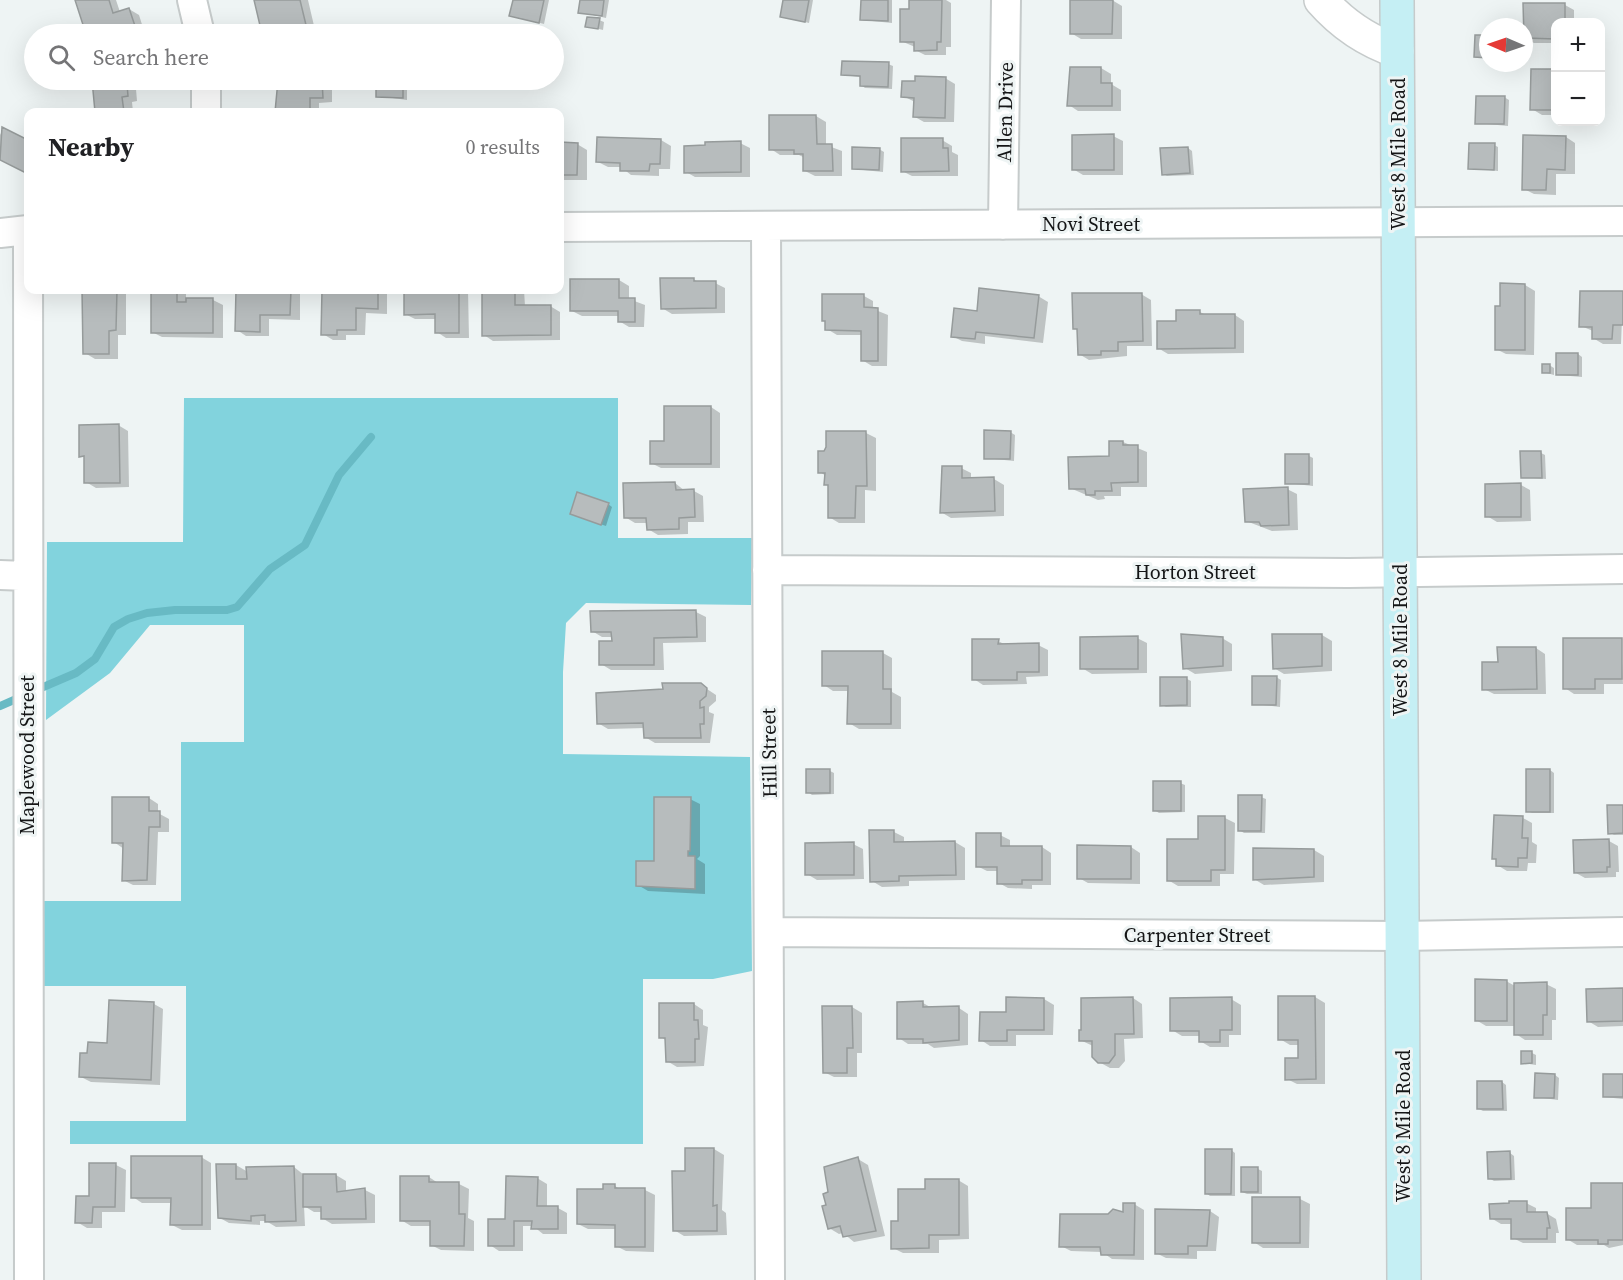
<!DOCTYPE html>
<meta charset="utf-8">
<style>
:root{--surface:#fff;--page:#f2f2f2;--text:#202124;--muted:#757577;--line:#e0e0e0}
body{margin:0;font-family:"Source Serif 4",serif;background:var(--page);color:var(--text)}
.controls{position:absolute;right:18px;top:18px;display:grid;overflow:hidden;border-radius:12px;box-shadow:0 6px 24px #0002}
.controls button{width:54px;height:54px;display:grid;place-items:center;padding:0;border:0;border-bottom:2px solid var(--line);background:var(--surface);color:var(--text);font:30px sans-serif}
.compass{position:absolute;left:1479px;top:18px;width:54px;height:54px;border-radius:50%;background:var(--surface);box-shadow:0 6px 24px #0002;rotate:272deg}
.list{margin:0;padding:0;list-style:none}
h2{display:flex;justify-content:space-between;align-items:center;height:78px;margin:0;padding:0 24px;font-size:26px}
h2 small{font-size:20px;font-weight:400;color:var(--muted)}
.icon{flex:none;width:33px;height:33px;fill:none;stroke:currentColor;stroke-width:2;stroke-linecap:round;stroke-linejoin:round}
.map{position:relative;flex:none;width:1623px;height:1280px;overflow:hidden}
.search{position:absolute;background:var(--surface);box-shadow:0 6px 24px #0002;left:24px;top:24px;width:540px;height:66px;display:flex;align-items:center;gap:15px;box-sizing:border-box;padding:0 21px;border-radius:33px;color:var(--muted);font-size:22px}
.panel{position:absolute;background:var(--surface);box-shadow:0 6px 24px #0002;left:24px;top:108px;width:540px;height:186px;border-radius:12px}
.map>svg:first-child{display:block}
.forest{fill:#82d3dd}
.shadow{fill:#0003}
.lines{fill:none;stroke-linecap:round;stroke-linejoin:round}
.stream{stroke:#68bac4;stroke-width:8}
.building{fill:#b7bcbd;stroke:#969b9b;stroke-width:1.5}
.minor-casing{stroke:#c6cbcb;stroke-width:32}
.tertiary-casing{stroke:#c6cbcb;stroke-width:36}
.secondary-casing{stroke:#c6cbcb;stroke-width:36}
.minor{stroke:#fff;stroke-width:28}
.tertiary{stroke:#fff;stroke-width:33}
.secondary{stroke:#c5eff4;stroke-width:33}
.labels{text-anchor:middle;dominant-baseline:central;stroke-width:6;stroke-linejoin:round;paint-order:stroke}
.street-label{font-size:20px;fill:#141516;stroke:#eef4f4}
</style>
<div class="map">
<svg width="1623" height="1280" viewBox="0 0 1623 1280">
<rect width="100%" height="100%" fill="#eef4f4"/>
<path class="forest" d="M184,398H618V538H752L751,605L586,603L566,623L563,672V754L750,757L752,971L713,979H643V1144H70V1121H186V986H44L43,901H181V742H244V625H150L110,673L46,720L47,542H183Z"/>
<path class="shadow" d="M81,0H116L120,12L129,9L139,15L145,34H88L77,1Z
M256,0H308L315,30L297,34H263Z
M514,0H549L544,24L511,15Z
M582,0H609L606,18L580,12Z
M785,0H813L809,23L782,16Z
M862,0H892V23L862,20Z
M911,0H946L951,3V47H946V55H925L915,50V47L901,41L910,11Z
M1071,0H1112L1122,6V39H1081L1071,33Z
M1565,5L1574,10V22H1556V43H1534L1524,38Z
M599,20L604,22L603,30L587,26Z
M888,64L893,66L892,89L865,88L861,85V77L843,75Z
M1072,68H1101L1111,74V84L1121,90V111H1078L1069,105Z
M1556,71V115H1542L1532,109Z
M945,78L955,84L954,122H924L915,117V102L903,96L916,83Z
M94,80H157V87L136,89L137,101L132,102L133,112H97Z
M280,80H332V102L319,103V112H277Z
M378,80H407V100L378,96Z
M1504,97L1509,100L1508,126L1477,123Z
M816,116L826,122V145L842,151V176H815L805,171V158L799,155H780L771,149Z
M3,129L28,142V173L0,159V135Z
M1113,136L1123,141V175H1083L1073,169Z
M1566,137L1575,143V174H1556V195L1534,194L1524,189Z
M661,140L671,146L670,169H659V176L631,175L621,167H608L598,162Z
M942,140L952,146V152L958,155V176H912L902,171Z
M740,143L750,148V177H695L686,172Z
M560,144H577L587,150V180H560Z
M1494,145L1498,147V171L1470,168Z
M1188,148L1192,151L1194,175L1167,176L1163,174Z
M879,149L884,152L883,172L853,169Z
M693,279L700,283H715L725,288V313L672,314L662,308Z
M619,280L629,286V299L645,305L644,327H629L619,321V316H582L572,311Z
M1502,285H1525L1535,291L1534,355L1506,354L1496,349Z
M84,290H126V335H118V359H95L85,353Z
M153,290H186V300H213L223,305V338L162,337L152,332Z
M237,290H300V320L269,319V336H246L237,330Z
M324,290H387V314L366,313L365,335H346V340H333L323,334Z
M405,290H468L469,338H446L437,332L436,319H415L405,314Z
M483,290H524L525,306H550L560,312V340L493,341L484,335Z
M1623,293L1621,344H1603L1593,338V331L1581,326Z
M1141,294L1151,300L1152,346H1127V356L1089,360L1079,354V331L1074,328Z
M864,296L873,301V309L888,315L887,366H872L862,360L863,335H837L827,329V322L823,320Z
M1038,296L1048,302L1043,343L985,336V344L962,341L952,336L978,312Z
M1200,312L1206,315H1235L1244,321V353L1168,354L1158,348L1177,322Z
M1578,354L1582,357V377L1558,375Z
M1549,365L1554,368V375L1543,372Z
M711,407L720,413V468H661L651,463L666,443Z
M118,425L128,431L129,487L96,488L86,482V458L81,456Z
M1010,432L1015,435L1014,461L985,458Z
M827,433H866L876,438V491L865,490V523H839L829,517V486L826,484V476L820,472L827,447Z
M1123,442L1147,452V487H1121V496H1104L1105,499L1098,500L1070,488L1111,458Z
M1541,453L1545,455L1546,479L1522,477Z
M1309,456L1313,458V486L1286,483Z
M961,468L971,473V479H994L1004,485V516L951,518L941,512Z
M675,483L685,491H694L703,496L704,522H688V534L658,535L648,529V523H635L625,517Z
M1521,485L1530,490L1531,521L1497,522L1487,516Z
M1287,489L1297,494L1298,530L1272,531L1246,521Z
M608,504L612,507L606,526L576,516Z
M696,612L706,617V642L663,643L664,670H611L601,664L613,642V637H602L592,631Z
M1322,635L1332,641V671L1284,674L1274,668Z
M1137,638L1147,643V673L1092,674L1082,668Z
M1222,638L1232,644V671L1195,674L1185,668Z
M1621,639L1623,684H1604V694H1574L1565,688Z
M998,641L1006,645H1038L1048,650V676L1026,677L1027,684L983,685L974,679Z
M1536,648L1545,654L1546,694H1494L1484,689L1499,663Z
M883,653L892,658V692L901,697V729H859L849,723V691H833L824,685Z
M1276,677L1281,680L1280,707L1254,704Z
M1187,679L1191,681V707H1166L1162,705Z
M701,685L716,695V701L709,707V712L714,714L710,743H655L645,737V728L608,729L598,723L664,690Z
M1550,770L1554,773V813H1532L1527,811Z
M830,771L834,773V794L812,795L808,792Z
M1180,783L1185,785V812L1159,813L1154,810Z
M1261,797L1266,799L1265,833H1244L1239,830Z
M149,798L158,804V813L169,819V832H158L156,885H133L123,880L124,849L114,842Z
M690,799L700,804V856L697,859L705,864V894L648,891L638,885L655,863Z
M1623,806V835H1614L1610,833Z
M1200,818H1225L1235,823L1234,874H1220V886H1178L1168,880L1200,840Z
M1523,818L1532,823V842L1537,845L1536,863H1528L1527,871H1507L1497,865L1498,860L1494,858Z
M871,832H894L904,837V843L955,842L965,848V880L909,881V886L882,887L872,881Z
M1000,835L1010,840V847H1042L1051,853V885H1032V889L1008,888L999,883V871H987L977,866Z
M1609,841L1618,846L1619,872H1616V877L1585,878L1576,873Z
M853,844L863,849L864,879L817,880L807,874Z
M1131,847L1140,853V884L1088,883L1079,878Z
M1254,850H1314L1324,856V882L1264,885L1254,879Z
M1506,981L1515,986L1546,984L1556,989V1020H1552V1040H1525L1516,1034L1515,1026H1486L1476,1020Z
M1623,989V1026L1598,1027L1588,1021Z
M1315,997L1325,1003V1084H1297L1287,1079L1300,1059V1045H1290L1280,1039Z
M1133,998L1142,1004L1143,1038L1124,1039L1125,1061L1119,1068H1110L1099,1062L1093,1046L1080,1040Z
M1044,999L1054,1005L1053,1035H1016V1046H990L981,1040L1007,1013Z
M1231,999L1241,1005V1035H1229V1047H1210L1200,1041V1036H1182L1172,1030Z
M923,1003L932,1008H959L968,1014V1045L934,1048L928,1044H908L899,1038Z
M154,1004L163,1009L160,1085L91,1082L81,1077L88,1055L109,1044Z
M694,1004L703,1010V1025L708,1027L704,1066L677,1067L667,1061V1041L661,1037Z
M824,1007H852L862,1013V1053H857V1077H834L824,1072Z
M1532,1053L1536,1055V1065L1522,1063Z
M1555,1075L1559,1078L1558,1100L1536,1097Z
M1623,1075V1099L1604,1097Z
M1502,1082L1506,1085L1507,1111H1483L1479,1109L1478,1083Z
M714,1149L724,1155L722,1210L726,1213L727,1235L684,1236L674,1230L687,1172Z
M1231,1150L1235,1153V1196H1210L1206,1193Z
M1510,1153L1514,1156L1515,1180L1494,1181L1489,1178Z
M201,1157L211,1163V1230H182L172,1225V1203H142L133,1197Z
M858,1159L868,1165L885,1236L854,1242L843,1233L839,1234L829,1228L828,1206L830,1194Z
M116,1165L126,1170L125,1212H102V1228H87L77,1222L90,1198Z
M236,1165L248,1172L294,1167L304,1175H336L346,1181V1192L365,1190L375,1195V1223L332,1224L322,1218V1212H314L304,1206L305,1226L276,1227L266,1221H260V1225L229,1223L220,1218Z
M1258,1169L1262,1171V1194H1247L1242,1192Z
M429,1177L438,1183L459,1184L469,1189L468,1218L474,1221V1251L441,1250L431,1245V1226H411L401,1220Z
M537,1178L547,1184V1208H558L567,1213V1234H543L533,1226H523V1251H499L490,1245Z
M958,1180L968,1186L969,1239L939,1240V1253H903L893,1248L900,1222Z
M1623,1185V1245L1609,1248L1604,1245H1577L1567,1239L1592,1210Z
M615,1186L621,1190H645L655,1195L654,1252L626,1251L616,1246V1229H588L578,1224L604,1191Z
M1300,1199L1310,1204L1309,1248H1263L1254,1242Z
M1526,1203L1536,1208V1213H1546L1556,1219L1559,1233H1556V1243H1523L1513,1238V1224H1501L1491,1218Z
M1134,1204L1144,1210V1260L1112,1259L1102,1252L1071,1251L1061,1246L1125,1214Z
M1210,1211L1219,1217L1216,1251H1197V1259L1166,1258L1156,1253Z"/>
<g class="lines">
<path class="stream" d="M34,691L76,673L95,659L114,627L128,619L147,613L175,610H227L237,607L270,569L305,545L339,475L371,437
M0,706L23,696"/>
</g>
<path class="building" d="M75,0H109L113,13L129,8L137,32L130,34H86Z
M254,0H300L306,25L288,28L289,34H262Z
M513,0H544L539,23L509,16Z
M580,0H604L602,16L578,13Z
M783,0H809L805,22L780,17Z
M861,0H888V21L860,20Z
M909,0H942L941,42H937V50L914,51V42H900V9H909Z
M1070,0H1113L1112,34H1070Z
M1523,3H1565V22H1556V39L1524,38Z
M587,17L600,18L598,29L585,27Z
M1475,35H1488V58L1474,57Z
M842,61L889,62L888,87L860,86V76L841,75Z
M1070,67H1101V83H1112V106H1067Z
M1531,69H1556V110H1530Z
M915,76L946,77L945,118L913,117L914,98L901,97L902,81H915Z
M92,80H148V82L127,84L128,96L122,97L124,112H95Z
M278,80H322L323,98H310V112H275Z
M376,80H403V98L376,97Z
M1476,96H1505L1504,124H1475Z
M769,115H816L817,144H832L833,171H803V154H794V150H769Z
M2,127L28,140V174L0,160Z
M1114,134V170H1072V135Z
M1523,135L1566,136L1565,170L1547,169L1546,190H1522Z
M597,137L661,139L660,164H650L649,171H620V163L596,162Z
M901,138H943V148H948L949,171L901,172Z
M741,141V172L684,173V146L705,145V142Z
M560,142L578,143L577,175H560Z
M1469,143H1495L1494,170L1468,169Z
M852,147L880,148L879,170L852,169Z
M1188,147L1190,173L1162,175L1160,148Z
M660,278H694V281H716V308L661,309Z
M570,279H619V298H635V322H618V311H570Z
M1500,283L1525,284V350H1495V306H1500Z
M979,288L1039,295L1034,338L976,332L975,339L951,337L954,308L977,311Z
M82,290H117L116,330L109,331V354H83Z
M151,290H177V302H186V298H213V333H151Z
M236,290H291L290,315H260V332L235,331Z
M322,290H378V309L356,308V330H337V335H321Z
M404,290H459V333H435V314L404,315Z
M482,290H515V305H551V335L482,336Z
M1580,291H1623V325H1613L1612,339H1592V327H1579Z
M1072,293H1142L1143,341L1118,342V351H1101V355H1078L1077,329H1073Z
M822,294H864V307L878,308V361H861V331L825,330V321H822Z
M1176,310H1200V314H1235V348L1157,349V321H1176Z
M1556,353H1578V375H1556Z
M1542,364H1550V373H1542Z
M664,406H711V464H650V441H664Z
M119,424L120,483H84V456L79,457V425Z
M984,430L1011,431L1010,459H984Z
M826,431H866L867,486H856L855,518H828V485H824L825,473H818V451H824L826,447Z
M1109,441H1123V445H1138V482L1111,483L1112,491H1095V495H1086L1085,489H1069L1068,457L1109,456Z
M1520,451H1541L1542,478H1521Z
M1285,454H1309V484H1285Z
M942,466H962V478L994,477L995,511L940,513Z
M675,482L676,490L694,489L695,517L679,518V529L647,530L646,518H624L623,483Z
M1521,483V517H1485V484Z
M1288,487L1289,525L1261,526L1259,522H1245L1243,489Z
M577,492L609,503L601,525L570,514Z
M696,610L697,637L654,638V665H599V641H612L611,632H591L590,611Z
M1181,634L1223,637V666L1183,669Z
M1272,634H1322V666L1273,669Z
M1138,636V669H1080V637Z
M1563,638H1622V679H1595V689H1563Z
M972,639H999L998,644L1039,643V672H1017V680H972Z
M1497,647H1536L1537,689L1482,690V662H1498Z
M822,651H883V689H891V724H847L848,686H822Z
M1252,676H1277L1276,705H1252Z
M1160,677H1187V705L1160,706Z
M662,683H701L707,688L706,696L700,701V708L704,707V724H700L701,738H644L643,723L597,724L596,693L663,689Z
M806,769H830V793H806Z
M1526,769H1550V812H1526Z
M1153,781H1181V811H1153Z
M1238,795H1262L1261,831H1238Z
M112,797H149V811H160V827H149L147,880L122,881L123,843H112Z
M654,797H691L690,851H688V856H695V889L636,886V861H654Z
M1607,805H1623V833L1608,834Z
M1494,815L1523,816L1522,838H1528L1527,858H1518V867L1496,866V859H1492Z
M1198,816H1225V870H1211V881H1167V839H1198Z
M869,830H894V842L955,841L956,875L899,876V881L870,882Z
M976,833H1001V846H1042V880H1022V884H997V867H976Z
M1609,839L1610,867H1607V872L1574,873L1573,840Z
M854,842V875H805V843Z
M1077,845L1131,846V879H1077Z
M1253,848L1314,849V877L1253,880Z
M1475,979L1507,980V1021H1475Z
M1547,982V1015H1543V1035H1514V983Z
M1623,988V1021L1587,1022L1586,989Z
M1278,996H1315L1316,1079L1285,1080V1058H1298V1040H1278Z
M1006,997L1044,998V1030H1007V1041H979L980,1012H1006Z
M1133,997L1134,1034H1115V1055L1109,1063H1098L1092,1057V1041H1079V1030H1081V998Z
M1232,997V1030H1220V1042H1199V1031H1170V998Z
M109,1000L154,1002L151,1080L79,1077L80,1053H87L88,1042L107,1043Z
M923,1001V1007L959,1006V1040L923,1043V1039H897V1002Z
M659,1003H694V1020H698L699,1039H695V1062H666L665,1038H659Z
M822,1006H852L853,1048H847V1073H823Z
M1521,1051H1532V1063L1521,1064Z
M1535,1073L1555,1074L1554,1098H1534Z
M1603,1074H1623V1097H1603Z
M1477,1081H1502L1503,1109H1477Z
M685,1148H714L713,1206L717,1205V1231H673L672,1171H685Z
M1205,1149H1232L1231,1194H1205Z
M1510,1151L1511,1179H1488L1487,1152Z
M131,1156H202V1225H170L171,1198H131Z
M858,1157L876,1231L843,1237L840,1226L828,1229L822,1206L826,1205L823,1194L828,1192L824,1167Z
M89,1163H116L115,1207H93L92,1223H75L76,1196H89Z
M216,1164H236V1179H247L246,1167L294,1166L296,1221L265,1222V1215L251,1216V1221L218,1218Z
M1241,1167H1258V1192H1241Z
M303,1174H336L337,1192L365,1188L366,1219H321V1207H303Z
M400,1176H429V1182H459V1214H465L464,1246H430V1221H400Z
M506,1176L538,1177L537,1206H558V1229H531L532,1221H514V1246H488V1219H505Z
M925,1179H959V1235H929V1248L891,1249V1221H898V1189H925Z
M1591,1183H1623V1240H1608V1244H1598V1240H1566V1208H1591Z
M603,1184H615V1188H645V1247H615V1225L577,1224V1189H603Z
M1252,1197H1300V1243H1252Z
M1509,1201H1527V1212H1547L1550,1228H1547V1239H1511V1219H1490L1489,1204L1509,1203Z
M1123,1203H1135L1134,1255H1101L1100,1247H1059L1060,1214H1108L1113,1209L1123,1212Z
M1155,1209L1210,1210L1207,1246H1188V1254H1155Z"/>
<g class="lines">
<defs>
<path id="minor" d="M192,0L200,34
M206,80V112
M1003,225L1006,0
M766,226L770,1280
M560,227L1623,221
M28,230L29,1280
M0,233L28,230
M767,570L1349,573L1623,569
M0,575L26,576
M770,932L1402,936L1623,932"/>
<path id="tertiary" d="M1321,0C1342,24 1367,41 1397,51"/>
<path id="secondary" d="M1397,0L1404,1280"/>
</defs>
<use href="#minor" class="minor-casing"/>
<use href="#tertiary" class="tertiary-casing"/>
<use href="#secondary" class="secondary-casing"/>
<use href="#minor" class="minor"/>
<use href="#tertiary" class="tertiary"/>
<use href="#secondary" class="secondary"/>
</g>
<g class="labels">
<g class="street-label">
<text transform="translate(1005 112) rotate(-89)">Allen Drive</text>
<text transform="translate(1398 154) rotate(-90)">West 8 Mile Road</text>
<text x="1091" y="224">Novi Street</text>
<text x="1195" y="572">Horton Street</text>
<text transform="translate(1400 640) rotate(-90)">West 8 Mile Road</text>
<text transform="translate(769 753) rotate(-91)">Hill Street</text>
<text transform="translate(27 755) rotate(-90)">Maplewood Street</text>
<text x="1197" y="935">Carpenter Street</text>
<text transform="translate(1403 1126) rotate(-90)">West 8 Mile Road</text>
</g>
</g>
</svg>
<div class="controls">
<button>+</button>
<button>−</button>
</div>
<svg class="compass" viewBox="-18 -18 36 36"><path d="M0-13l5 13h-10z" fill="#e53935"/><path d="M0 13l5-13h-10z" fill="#757577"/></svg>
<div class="search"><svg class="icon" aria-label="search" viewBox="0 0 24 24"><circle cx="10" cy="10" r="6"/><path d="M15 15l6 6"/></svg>Search here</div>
<section class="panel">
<h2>Nearby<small>0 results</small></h2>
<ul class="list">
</ul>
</section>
</div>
